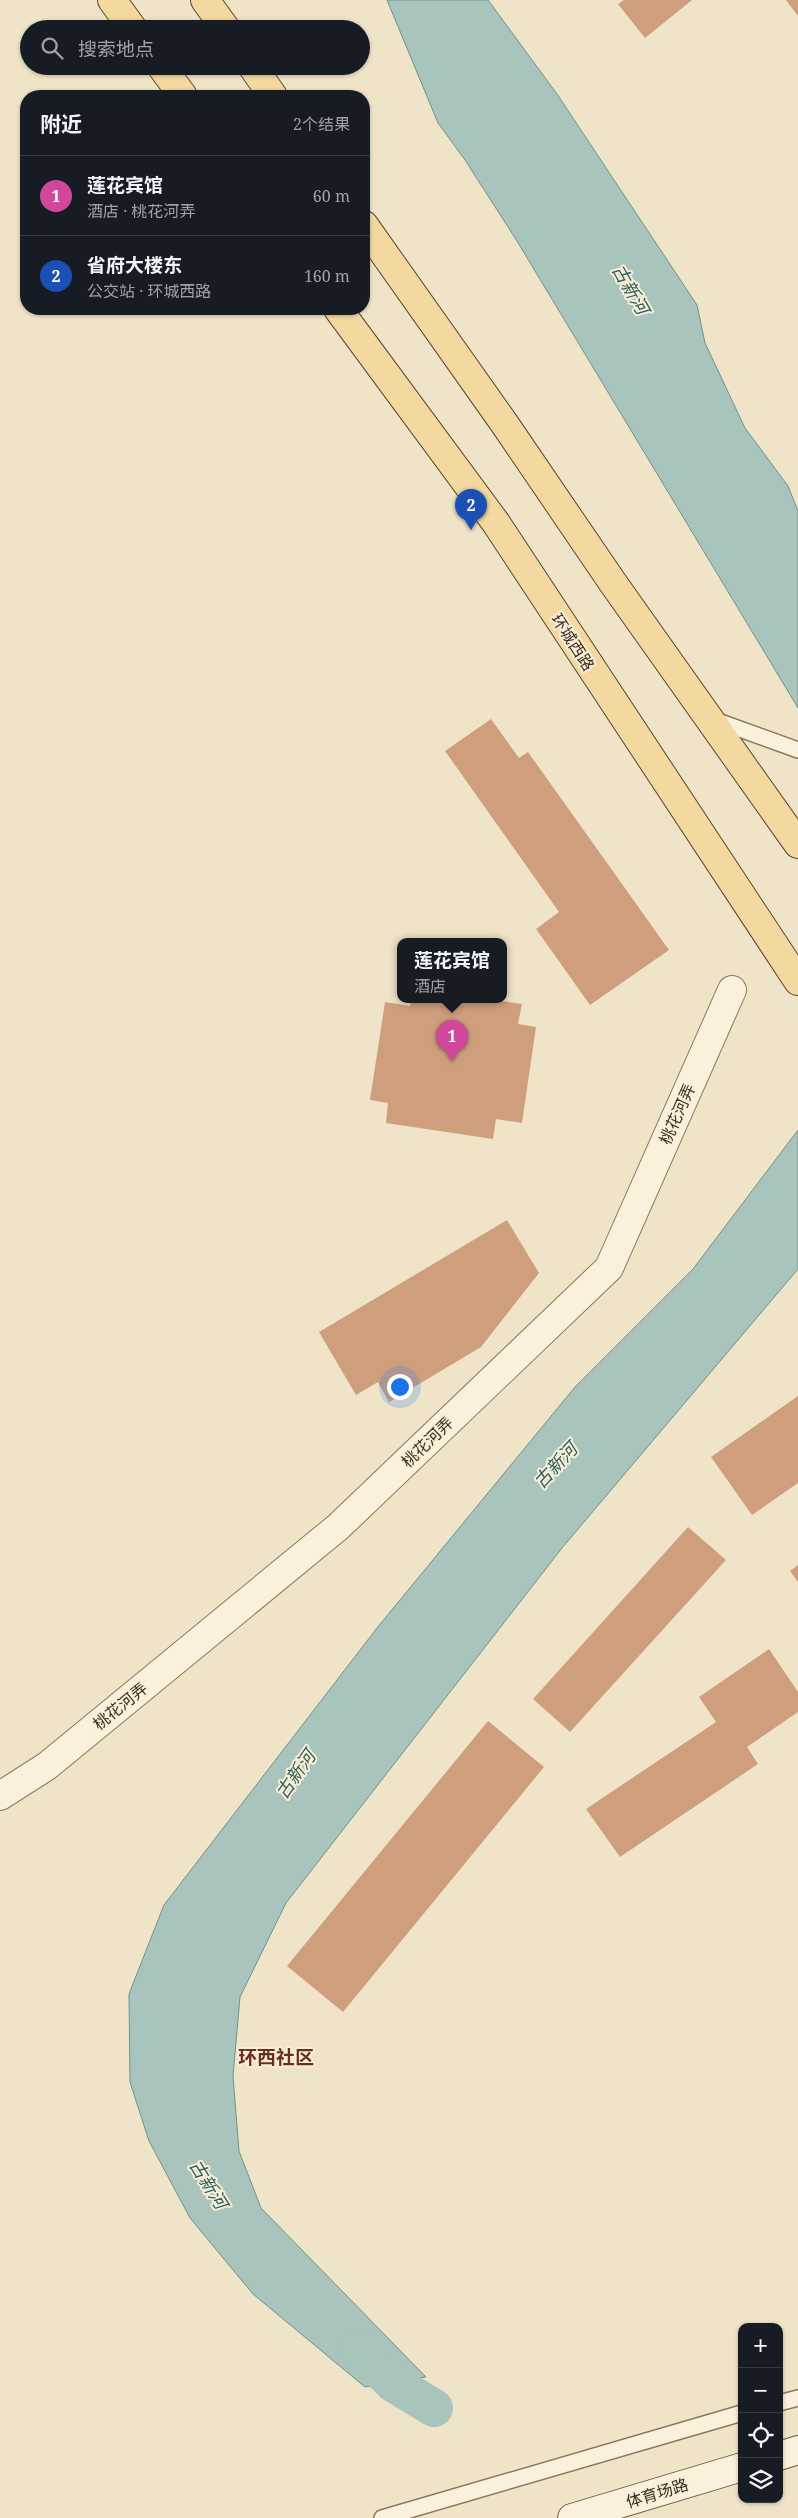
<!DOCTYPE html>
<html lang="zh">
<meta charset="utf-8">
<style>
:root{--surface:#171b24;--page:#20242c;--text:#f1f3f6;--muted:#9ea1a6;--line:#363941;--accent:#cc999b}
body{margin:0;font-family:"Noto Serif","Noto Sans SC",serif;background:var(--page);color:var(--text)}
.controls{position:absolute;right:15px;bottom:15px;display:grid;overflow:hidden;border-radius:10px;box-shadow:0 1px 4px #0004}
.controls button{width:45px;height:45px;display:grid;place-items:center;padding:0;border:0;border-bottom:1px solid var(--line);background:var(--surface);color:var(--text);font:25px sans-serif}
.you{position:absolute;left:399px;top:1386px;width:18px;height:18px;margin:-12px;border:4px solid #fff;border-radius:50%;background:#1a73e8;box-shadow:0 0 0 8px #1a73e833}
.badge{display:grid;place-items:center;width:32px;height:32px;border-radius:50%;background:var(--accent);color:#fff;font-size:16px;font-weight:700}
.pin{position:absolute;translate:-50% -41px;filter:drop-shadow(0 1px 2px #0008)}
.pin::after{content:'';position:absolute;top:26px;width:18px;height:15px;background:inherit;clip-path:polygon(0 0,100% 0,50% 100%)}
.popup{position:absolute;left:397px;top:938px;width:110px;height:65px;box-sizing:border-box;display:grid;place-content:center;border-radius:10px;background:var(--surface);filter:drop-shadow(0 1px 4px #0005);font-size:16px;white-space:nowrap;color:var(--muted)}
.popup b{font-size:19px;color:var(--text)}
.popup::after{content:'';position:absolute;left:50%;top:100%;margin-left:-10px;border:10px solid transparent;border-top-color:var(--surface)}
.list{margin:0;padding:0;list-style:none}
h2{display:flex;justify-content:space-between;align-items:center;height:65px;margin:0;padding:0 20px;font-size:21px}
h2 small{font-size:16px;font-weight:400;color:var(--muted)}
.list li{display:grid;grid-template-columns:32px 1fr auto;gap:15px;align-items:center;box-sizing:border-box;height:80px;padding:0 20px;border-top:1px solid var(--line)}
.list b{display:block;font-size:19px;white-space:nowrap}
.list p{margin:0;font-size:16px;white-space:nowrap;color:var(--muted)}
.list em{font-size:16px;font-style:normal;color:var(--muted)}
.icon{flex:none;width:28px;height:28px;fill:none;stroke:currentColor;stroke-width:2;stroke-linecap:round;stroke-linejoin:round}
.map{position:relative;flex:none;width:798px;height:2518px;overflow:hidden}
.search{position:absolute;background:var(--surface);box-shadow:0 1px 4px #0004;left:20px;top:20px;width:350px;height:55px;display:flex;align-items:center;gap:12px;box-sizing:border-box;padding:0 18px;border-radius:28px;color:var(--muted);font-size:19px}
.panel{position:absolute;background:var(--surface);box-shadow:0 1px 4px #0004;left:20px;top:90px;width:350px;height:225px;border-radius:20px}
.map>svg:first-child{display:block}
.water{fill:#a9c4bc;stroke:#6f938a}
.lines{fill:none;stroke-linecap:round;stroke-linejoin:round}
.canal{stroke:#a9c4bc;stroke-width:38}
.building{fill:#cf9f7d}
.service-casing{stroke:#8d765c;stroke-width:18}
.minor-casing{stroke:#8d765c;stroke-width:30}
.secondary-casing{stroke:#6f573f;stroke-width:30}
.primary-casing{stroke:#5b4430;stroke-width:30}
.service{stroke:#faf1dc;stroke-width:15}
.minor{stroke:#faf1dc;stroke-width:28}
.secondary{stroke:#faf1dc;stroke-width:28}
.primary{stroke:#f3d9a0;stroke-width:28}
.labels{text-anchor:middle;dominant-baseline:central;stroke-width:4;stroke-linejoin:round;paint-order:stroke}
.street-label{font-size:16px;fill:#3d2e20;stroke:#f7eed8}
.water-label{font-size:18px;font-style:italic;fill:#2f5d5a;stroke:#f7eed8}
.quarter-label{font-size:19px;font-weight:bold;fill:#6b2e1e;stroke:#f7eed8}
</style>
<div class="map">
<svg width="798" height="2518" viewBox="0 0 798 2518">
<rect width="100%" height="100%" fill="#f0e4c8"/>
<path class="water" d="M387,0H488L557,94L697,305L705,343L745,428L788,486L798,511V708L517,241L465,160L438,123Z
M798,1130V1269L562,1548L286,1903L240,1997L233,2076L239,2151L261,2208L426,2377L365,2387L253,2294L190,2218L149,2141L130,2082L129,1994L164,1905L377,1628L575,1387L693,1269Z"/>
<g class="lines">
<path class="canal" d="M356,2347L393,2383L434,2408"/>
</g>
<path class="building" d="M624,0H692L645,38L618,4Z
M786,0H798V16Z
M491,719L519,758L528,752L669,950L590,1005L536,929L559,912L445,751Z
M411,1000H493L522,1004L518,1024L536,1027L522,1123L496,1119L493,1139L386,1123L388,1103L370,1100L385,1002L410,1006Z
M507,1220L539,1273L481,1347L389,1402L378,1382L356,1395L319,1332Z
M798,1396V1483L752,1515L711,1457Z
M688,1527L726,1560L570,1732L533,1699Z
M798,1565V1582L790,1571Z
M769,1649L798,1692V1712L747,1747L758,1764L620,1857L586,1809L716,1722L699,1697Z
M488,1721L544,1767L343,2012L287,1966Z"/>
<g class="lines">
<defs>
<path id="service" d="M712,719L798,750
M779,2403L798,2398
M382,2518L742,2413"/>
<path id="minor" d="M0,1796L47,1766L338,1527L609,1268L732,990"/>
<path id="secondary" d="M779,2456L798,2450
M572,2518L742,2467"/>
<path id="primary" d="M112,0L133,29
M205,0L226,29
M161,66L183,96
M252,66L273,96
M364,225L504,423L613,583L798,844
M338,309L496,523L798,981"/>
</defs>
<use href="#service" class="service-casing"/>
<use href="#minor" class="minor-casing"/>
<use href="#secondary" class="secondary-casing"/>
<use href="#primary" class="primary-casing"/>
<use href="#service" class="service"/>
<use href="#minor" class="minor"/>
<use href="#secondary" class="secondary"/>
<use href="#primary" class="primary"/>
</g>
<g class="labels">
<g class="street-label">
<text transform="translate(573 642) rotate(57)">环城西路</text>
<text transform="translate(677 1114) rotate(-66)">桃花河弄</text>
<text transform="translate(427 1442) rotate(-44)">桃花河弄</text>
<text transform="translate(120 1706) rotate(-39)">桃花河弄</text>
<text transform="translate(657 2493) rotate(-17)">体育场路</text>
</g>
<g class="water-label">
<text transform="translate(631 289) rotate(60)">古新河</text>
<text transform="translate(555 1465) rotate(-47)">古新河</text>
<text transform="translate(295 1774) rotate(-55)">古新河</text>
<text transform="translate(209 2184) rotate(58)">古新河</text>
</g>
<g class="quarter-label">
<text x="276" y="2057">环西社区</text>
</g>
</g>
</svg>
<div class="controls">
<button>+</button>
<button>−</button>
<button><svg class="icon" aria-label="locate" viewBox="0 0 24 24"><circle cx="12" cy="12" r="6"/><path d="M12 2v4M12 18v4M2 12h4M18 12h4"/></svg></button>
<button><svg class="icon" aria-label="layers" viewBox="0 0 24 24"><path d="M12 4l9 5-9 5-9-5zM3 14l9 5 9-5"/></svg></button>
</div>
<div class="you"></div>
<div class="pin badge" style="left:452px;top:1061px;background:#d1479c">1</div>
<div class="popup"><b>莲花宾馆</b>酒店</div>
<div class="pin badge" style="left:471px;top:530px;background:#1a4fb4">2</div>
<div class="search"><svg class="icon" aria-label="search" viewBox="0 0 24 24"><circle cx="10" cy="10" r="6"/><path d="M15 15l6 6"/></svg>搜索地点</div>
<section class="panel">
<h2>附近<small>2个结果</small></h2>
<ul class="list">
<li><span class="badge" style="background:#d1479c">1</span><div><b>莲花宾馆</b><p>酒店 · 桃花河弄</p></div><em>60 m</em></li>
<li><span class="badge" style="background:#1a4fb4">2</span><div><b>省府大楼东</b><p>公交站 · 环城西路</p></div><em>160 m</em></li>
</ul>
</section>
</div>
